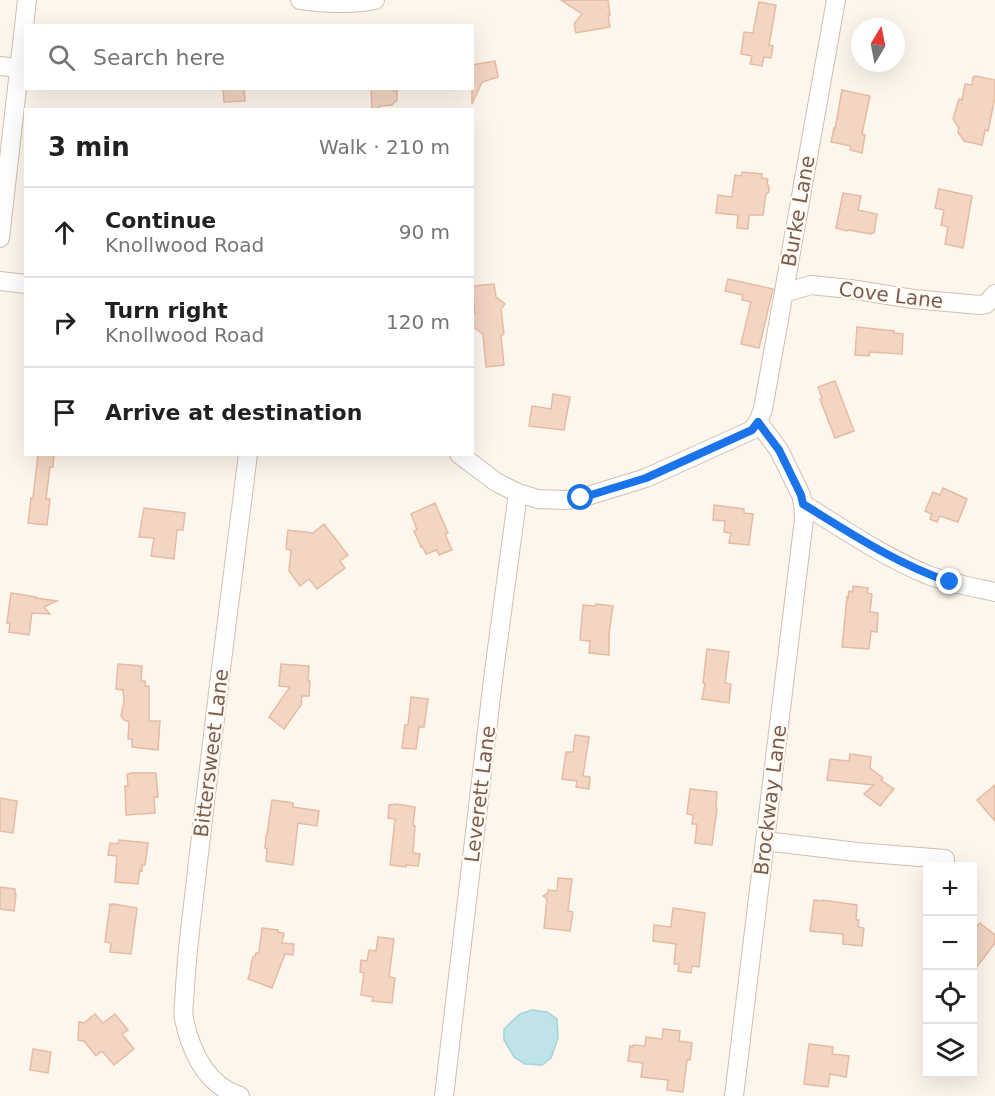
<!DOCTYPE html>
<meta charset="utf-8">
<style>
:root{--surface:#fff;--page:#f2f2f2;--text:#202124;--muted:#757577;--line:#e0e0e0}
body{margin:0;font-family:"DejaVu Sans",sans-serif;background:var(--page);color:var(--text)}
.controls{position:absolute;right:18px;bottom:18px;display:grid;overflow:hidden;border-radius:0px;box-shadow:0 6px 24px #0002}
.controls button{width:54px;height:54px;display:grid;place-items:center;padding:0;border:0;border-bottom:2px solid var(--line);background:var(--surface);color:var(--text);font:30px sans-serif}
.compass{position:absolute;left:851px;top:18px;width:54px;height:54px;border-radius:50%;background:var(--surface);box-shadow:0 6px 24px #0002;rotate:10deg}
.stop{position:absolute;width:18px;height:18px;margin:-14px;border:4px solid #1a73e8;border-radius:50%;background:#fff}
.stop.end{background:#1a73e8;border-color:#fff;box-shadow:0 2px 6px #0008}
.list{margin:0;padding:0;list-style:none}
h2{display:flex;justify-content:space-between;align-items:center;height:78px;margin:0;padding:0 24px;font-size:26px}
h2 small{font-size:20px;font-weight:400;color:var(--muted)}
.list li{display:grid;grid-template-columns:39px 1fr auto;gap:18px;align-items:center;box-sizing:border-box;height:90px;padding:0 24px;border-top:2px solid var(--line)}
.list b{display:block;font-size:22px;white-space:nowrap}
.list p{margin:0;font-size:20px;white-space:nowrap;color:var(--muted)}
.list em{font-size:20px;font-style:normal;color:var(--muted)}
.icon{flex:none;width:33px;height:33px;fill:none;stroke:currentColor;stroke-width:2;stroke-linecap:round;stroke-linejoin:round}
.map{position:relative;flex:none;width:995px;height:1096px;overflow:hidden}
.search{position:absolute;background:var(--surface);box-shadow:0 6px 24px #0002;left:24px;top:24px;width:450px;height:66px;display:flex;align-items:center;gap:15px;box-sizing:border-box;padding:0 21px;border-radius:0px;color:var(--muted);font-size:22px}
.panel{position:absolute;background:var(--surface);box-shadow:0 6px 24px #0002;left:24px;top:108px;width:450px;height:348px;border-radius:0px}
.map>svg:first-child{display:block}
.water{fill:#bfe3e8;stroke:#a5d3da;stroke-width:1.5}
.building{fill:#f3d5c3;stroke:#e6bba3;stroke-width:1.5}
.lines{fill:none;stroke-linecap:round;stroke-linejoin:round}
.minor-casing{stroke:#d1beb0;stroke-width:20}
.minor{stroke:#fff;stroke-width:18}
.route{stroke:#1a73e8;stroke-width:8}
.labels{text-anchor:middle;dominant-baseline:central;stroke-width:4.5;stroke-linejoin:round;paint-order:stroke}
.street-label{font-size:20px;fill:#7a5c4d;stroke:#fffaf3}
</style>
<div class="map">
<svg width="995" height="1096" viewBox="0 0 995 1096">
<rect width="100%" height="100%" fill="#fdf6ec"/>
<path class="water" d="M532,1010L547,1012L557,1019L558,1038L551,1058L542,1065L525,1064L514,1057L504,1040V1029L520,1014Z"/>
<path class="building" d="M561,0H608L610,15H608L610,27L576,33L574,24L582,14Z
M759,2L776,5L769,45L773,46L771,58L764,57L762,66L750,64L752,56L741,54L744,32L753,33Z
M495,61L498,77L482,82L472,104V65Z
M975,76L995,80V97L988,131L985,130L982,145L964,141L958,132L959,128L953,119L959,99L962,100L965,84L972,85L973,77H975Z
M223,88H244L245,101L224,102Z
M371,88H394V91H397V100L392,105L380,106L377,110H372Z
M842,90L870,96L862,134L865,135L862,153L850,150L851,146L831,142L834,128L835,129Z
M742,172L762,174V178L768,179L767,183L769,187V192L766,194L763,215H749L748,229L737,228L738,215L716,213L718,195L732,197L735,175L741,176Z
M939,189L972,196L963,248L945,244L948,227L941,225L944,210L935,208Z
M843,193L861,196L858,210L877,214L874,233H871V234L849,230L847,231L836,228Z
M728,279L773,289L759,348L741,344L751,302L742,300L743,295L725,291Z
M494,284L496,297L505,304L501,309L504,334L501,336L504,365L486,367L483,334L472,326V314L475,313L472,286Z
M857,327L894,331V333L903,334L902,354L870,352L869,356L855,355Z
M835,381L854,431L835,438L820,399L822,398L818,387Z
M553,394L570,397L564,430L529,426L532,406L551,409Z
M38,454H54L53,467H50L46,499H50L47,525L28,523L31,498H33Z
M943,488L967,499L958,522L940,516L937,522L930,519L932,514L925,511L933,492L940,495Z
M435,503L448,533L445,534L452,550L439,555L437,550L426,554L422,546L421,547L414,531L417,530L411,514Z
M714,505L744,509V513L753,514L749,545L729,543L731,533L724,532L725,521L713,520Z
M144,508L185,513L183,530H177L174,559L151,556L154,538L139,537Z
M324,524L348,555L340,561L345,568L317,589L309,579L300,586L289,571L291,550L286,549L288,530L313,533Z
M853,586L868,588L867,593L872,594L870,612L878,613L877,632L871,631L869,649L842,647L847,597L848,598L849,591L853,592Z
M11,593L36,597V598L57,601L44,607L50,614L32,613L29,635L9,632L10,623H7Z
M596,604L613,606L609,633V655L589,653L590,641L580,640L583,605L595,606Z
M707,649L729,652L725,683L731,684L729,703L702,699L705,683H703Z
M118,664L142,666L141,681H145V686H149V721H160L158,750L132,747V739H128L129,722L124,720L121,716L124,702L123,690L116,689Z
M281,664L309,666L308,681H310L309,696H302L301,705L284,729L269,717L290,687L279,686Z
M411,697L428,699L424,727H419L416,749L402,748L405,725H408Z
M575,735L589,737L583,776L590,777L589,789L576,787L577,781L562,779L566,752H573Z
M850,754L871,757L870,768L883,778L881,780L894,789L880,806L864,794L874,785L827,780L830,759L849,761Z
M132,773H156L158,797H154L155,813L126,815L125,786H128L127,774Z
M995,785V821L977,800Z
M690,789L717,792L716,807L717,809L712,845L695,843L697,824H692L693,815L687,814Z
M0,798L17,801L13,833L0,831Z
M272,800L293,803V807L319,811L317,826L298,823L293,865L266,861L267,849L265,848L266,836L267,834Z
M397,804L415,807L413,825L415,826L413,853L420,854L418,866L406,865V867L390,865L395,819L388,818L389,805Z
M119,840L148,843L145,865H142V871L140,870L138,884L115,882L117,856L108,855L110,843L118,844Z
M558,878L572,879L568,911L573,912L570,931L544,928L547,899L543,896L548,893V890L557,891Z
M0,887L15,889V894H16L14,911L0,909Z
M814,900L823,901V900L857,905L856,920H859L858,927L864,928L862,946L843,944V934L810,931Z
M110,904L113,905V904L137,908L131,954L110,952L111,943L105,942Z
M673,908L705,913L699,967L692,966L691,973L678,971L679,964H674L676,944L653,941L654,925L671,927Z
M980,923L995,935V943L972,973V932Z
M262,928L278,930V932L284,933L282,943L294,944L293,955L285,954L272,988L248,979L251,970L250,969L253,957L255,956L256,953H259Z
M378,937L394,939L389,977L395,978L392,1003L372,1001L373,997L361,995L364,973L360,972L361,960L367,961L369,950L376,951Z
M95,1014L103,1023L115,1014L128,1030L122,1034L134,1049L114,1065L102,1051L96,1056L84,1041L78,1040L79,1022L84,1023Z
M663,1029L680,1031L679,1041L692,1043L690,1060H687L683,1092L667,1090L668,1080L641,1077L643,1063L628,1061L630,1046L632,1047L633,1045L645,1046L646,1037L662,1039Z
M809,1044L833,1047L832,1054L849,1056L846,1077L830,1074L828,1087L804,1084Z
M33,1049L51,1052L48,1073L30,1070Z"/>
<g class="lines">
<defs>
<path id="minor" d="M300,0C325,3 350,5 375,0
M0,66L20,68
M0,238L27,0
M0,281L26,284
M784,293L811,285L850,289L913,299L980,305L986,304L995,294
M758,422L779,450L801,495L803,504C843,529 884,557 928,575C949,583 972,587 995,592
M459,454L496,482L518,493L538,499L565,500L581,498L646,478L752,430L758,422L763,409L836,0
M765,841L857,852L945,859
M240,1096C206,1085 191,1052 184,1019C182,1009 185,998 185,988C187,948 193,909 197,870C213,731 230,593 248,454
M444,1096L494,671L518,493
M734,1096L804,519L803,504"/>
</defs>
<use href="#minor" class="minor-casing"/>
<use href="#minor" class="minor"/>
</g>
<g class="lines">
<path class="route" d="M581,498L646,478L752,430L758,422L779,450L801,495L803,504C850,533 897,564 950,582"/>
</g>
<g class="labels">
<g class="street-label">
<text transform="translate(798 211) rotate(-80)">Burke Lane</text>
<text transform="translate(891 295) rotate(7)">Cove Lane</text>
<text transform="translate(211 753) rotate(-83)">Bittersweet Lane</text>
<text transform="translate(480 794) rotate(-83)">Leverett Lane</text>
<text transform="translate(770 800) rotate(-83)">Brockway Lane</text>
</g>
</g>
</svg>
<div class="controls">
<button>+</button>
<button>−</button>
<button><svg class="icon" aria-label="locate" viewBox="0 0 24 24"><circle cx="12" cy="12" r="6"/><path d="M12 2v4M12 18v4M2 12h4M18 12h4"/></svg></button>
<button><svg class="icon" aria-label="layers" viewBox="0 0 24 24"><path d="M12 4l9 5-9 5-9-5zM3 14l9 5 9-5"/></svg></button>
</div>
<svg class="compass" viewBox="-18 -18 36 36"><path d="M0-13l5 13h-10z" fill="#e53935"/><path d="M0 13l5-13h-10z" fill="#757577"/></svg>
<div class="stop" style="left:581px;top:498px"></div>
<div class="stop end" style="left:950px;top:582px"></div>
<div class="search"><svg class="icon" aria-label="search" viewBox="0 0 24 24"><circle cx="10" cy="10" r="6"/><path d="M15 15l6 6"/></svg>Search here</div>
<section class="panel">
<h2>3 min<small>Walk · 210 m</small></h2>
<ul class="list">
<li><svg class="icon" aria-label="ahead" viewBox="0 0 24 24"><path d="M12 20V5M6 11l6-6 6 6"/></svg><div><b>Continue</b><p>Knollwood Road</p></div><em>90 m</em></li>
<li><svg class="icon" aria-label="right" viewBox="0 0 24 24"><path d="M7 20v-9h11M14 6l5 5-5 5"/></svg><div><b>Turn right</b><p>Knollwood Road</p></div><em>120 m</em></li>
<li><svg class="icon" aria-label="arrive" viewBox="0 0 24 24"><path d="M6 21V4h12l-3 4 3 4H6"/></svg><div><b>Arrive at destination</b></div></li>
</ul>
</section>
</div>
